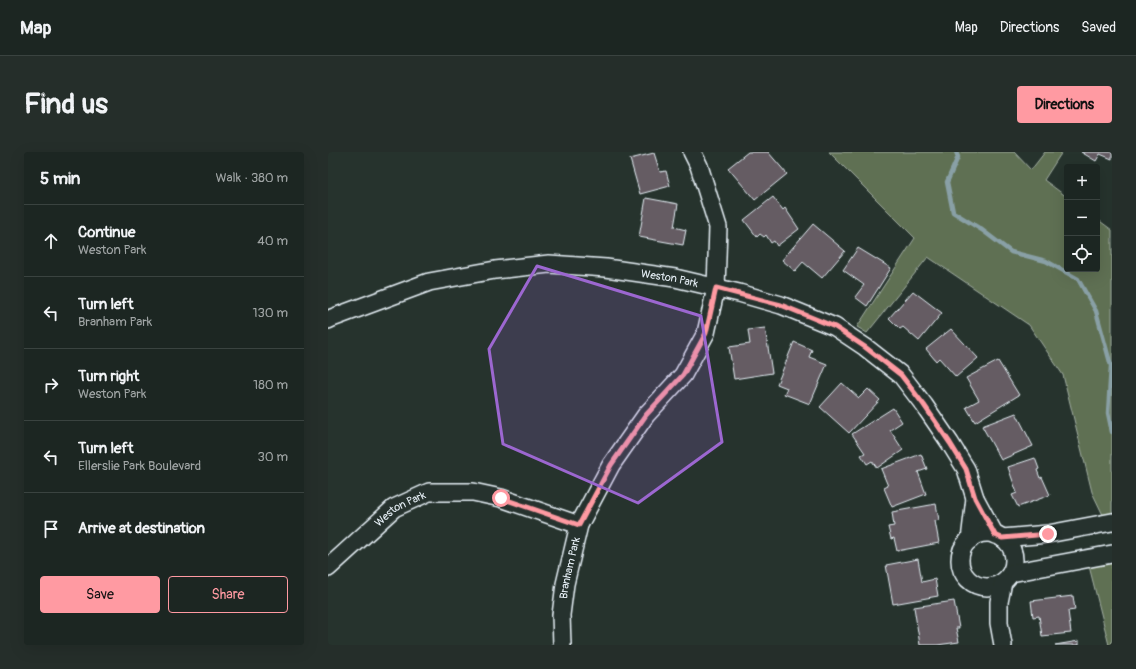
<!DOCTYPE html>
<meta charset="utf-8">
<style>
:root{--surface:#1c2622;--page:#252e2a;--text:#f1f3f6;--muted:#a0a5a5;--line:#3a4340;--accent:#ff9aa2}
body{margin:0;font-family:Pangolin,sans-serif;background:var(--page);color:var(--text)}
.controls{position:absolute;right:12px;top:12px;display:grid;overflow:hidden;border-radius:4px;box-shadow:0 4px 16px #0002}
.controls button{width:36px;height:36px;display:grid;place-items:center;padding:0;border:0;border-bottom:1px solid var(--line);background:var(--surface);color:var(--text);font:20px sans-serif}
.stop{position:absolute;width:12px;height:12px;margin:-9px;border:3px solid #ff9aa2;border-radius:50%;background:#fff}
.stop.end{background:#ff9aa2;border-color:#fff;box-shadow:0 1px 4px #0008}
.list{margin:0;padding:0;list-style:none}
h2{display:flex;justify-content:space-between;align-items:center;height:52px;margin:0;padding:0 16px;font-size:17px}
h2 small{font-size:13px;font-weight:400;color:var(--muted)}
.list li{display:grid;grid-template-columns:26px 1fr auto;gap:12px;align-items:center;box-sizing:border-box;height:72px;padding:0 16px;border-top:1px solid var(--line)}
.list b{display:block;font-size:15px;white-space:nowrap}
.list p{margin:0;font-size:13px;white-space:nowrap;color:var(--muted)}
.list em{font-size:13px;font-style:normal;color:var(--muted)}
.actions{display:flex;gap:8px;padding:12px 16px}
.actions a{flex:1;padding:9px 0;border:1px solid var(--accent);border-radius:4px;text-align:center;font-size:14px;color:var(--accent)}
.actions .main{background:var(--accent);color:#111}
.icon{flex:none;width:22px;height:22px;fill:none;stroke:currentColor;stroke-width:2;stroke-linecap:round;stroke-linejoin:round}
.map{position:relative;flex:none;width:784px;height:493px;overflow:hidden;border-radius:4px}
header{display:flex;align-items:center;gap:24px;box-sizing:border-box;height:56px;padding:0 20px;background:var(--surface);border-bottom:1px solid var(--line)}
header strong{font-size:19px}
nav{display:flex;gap:22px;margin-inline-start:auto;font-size:14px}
.intro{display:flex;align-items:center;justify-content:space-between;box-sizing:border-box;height:96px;padding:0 24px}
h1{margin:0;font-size:28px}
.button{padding:10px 18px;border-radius:4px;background:var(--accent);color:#111;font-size:14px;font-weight:700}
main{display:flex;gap:24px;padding:0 24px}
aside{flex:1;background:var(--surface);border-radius:4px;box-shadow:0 4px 16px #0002}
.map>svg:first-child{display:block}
.green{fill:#5f7052;stroke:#a4b0a5}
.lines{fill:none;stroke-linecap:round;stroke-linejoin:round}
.stream{stroke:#89a0a6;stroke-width:4.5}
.building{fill:#655c63;stroke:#e8f1f8}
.minor-casing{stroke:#e8f1f8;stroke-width:20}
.minor{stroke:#26332d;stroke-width:17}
.route{stroke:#ff9aa2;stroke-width:5}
.marked{fill:#9c67d0;fill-opacity:0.2;stroke:#9c67d0;stroke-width:3;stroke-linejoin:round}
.labels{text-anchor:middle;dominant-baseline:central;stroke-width:4;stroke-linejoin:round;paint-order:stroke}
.street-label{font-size:11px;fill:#e8f1f8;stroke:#26332d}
</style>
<header>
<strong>Map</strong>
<nav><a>Map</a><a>Directions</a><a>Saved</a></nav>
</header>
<div class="intro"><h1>Find us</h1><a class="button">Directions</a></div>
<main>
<aside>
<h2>5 min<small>Walk · 380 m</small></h2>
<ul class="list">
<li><svg class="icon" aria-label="ahead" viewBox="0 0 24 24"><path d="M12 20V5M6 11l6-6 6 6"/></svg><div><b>Continue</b><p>Weston Park</p></div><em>40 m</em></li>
<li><svg class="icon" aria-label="left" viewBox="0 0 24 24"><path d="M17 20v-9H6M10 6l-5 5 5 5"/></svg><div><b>Turn left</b><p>Branham Park</p></div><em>130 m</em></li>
<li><svg class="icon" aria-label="right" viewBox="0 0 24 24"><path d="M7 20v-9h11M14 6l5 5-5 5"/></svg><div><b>Turn right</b><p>Weston Park</p></div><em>180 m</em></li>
<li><svg class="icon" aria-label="left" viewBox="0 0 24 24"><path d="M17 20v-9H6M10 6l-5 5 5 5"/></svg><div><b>Turn left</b><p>Ellerslie Park Boulevard</p></div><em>30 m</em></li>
<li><svg class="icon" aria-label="arrive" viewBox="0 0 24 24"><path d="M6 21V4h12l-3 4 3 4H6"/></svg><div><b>Arrive at destination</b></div></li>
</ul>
<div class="actions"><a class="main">Save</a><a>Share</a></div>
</aside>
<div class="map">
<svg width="784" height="493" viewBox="0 0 784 493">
<rect width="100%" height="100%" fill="#26332d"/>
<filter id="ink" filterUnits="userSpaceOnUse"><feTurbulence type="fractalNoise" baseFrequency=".025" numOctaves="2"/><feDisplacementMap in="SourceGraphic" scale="8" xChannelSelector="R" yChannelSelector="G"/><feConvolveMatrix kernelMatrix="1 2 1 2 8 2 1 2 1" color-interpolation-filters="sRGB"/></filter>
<g filter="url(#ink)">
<path class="green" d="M501,0H686L703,18L717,0H734L716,28L739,45V117H769V67L784,78V361L775,363L764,340L735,223L701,173L600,105L539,181L529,175L587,86Z
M784,409V493H781L761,414Z"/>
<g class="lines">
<path class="stream" d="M628,0L630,5L619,30L625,60L654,78L683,100L718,109L750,127L768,159L783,214L780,261L784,280"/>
</g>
<path class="building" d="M420,0H440L459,22L427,48L400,16Z
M753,0H784V7L772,2L768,9Z
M326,1L332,20L338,19L342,34L312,42L302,7Z
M445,45L455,58L457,56L471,77L449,94L446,89L443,91L438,83L436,85L432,82L429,85L416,68Z
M318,46L350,52L346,75L358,78L355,93L311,85Z
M485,72L517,99L494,126L475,110L467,119L454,108Z
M530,96L563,116L539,154L527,145L536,133L515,118Z
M585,139L614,161L591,189L575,175L572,177L561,166Z
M437,176L444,221L406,227L401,195L422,192L420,178Z
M623,177L650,206L628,225L611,206L608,209L598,197Z
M466,190L484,198L481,205L499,212L482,252L456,242L459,236L449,232Z
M670,209L691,243L647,270L638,255L651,248L638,226Z
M514,231L531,246L540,237L552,248L521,281L492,255Z
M565,256L574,270L562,278L575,298L549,316L544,309L539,312L533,303L537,301L524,282Z
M688,261L705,294L673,308L654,274Z
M593,302L599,317L590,320L598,342L564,355L556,336L560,334L553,317Z
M707,306L711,317L709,318L712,326L714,325L722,343L690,355L684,343L689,341L680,315Z
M608,352L611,368L607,369L611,391L569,399L566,386L563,387L560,375L566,374L564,360Z
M590,407L594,430L607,427L610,444L565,452L558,413Z
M745,444L747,458L740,459L743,481L714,484L711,464L705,465L703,449Z
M626,449L631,476H628L631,490L609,493H592L586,455Z
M751,489V493H727Z"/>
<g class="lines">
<defs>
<g id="minor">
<path id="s1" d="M0,168L4,166L101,130L167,118L221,112L278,116L347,126L411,141L453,153L507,175L537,195L573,223L596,253L622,291L638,317L647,346L667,383"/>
<circle cx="659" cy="408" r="27"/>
<path d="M674,386L720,382L784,370"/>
<path d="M642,388L647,346"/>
<path id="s2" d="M0,416L66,356L101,340H145L173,346L251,373"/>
<path d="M683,421L784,402"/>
<path id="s3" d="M234,493L233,463L237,432L251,373L283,313L318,263L355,223L378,181L388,136L390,75L371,14L364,0"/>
<path d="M675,493L671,471V450L675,430"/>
</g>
</defs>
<use href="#minor" class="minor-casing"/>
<use href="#minor" class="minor"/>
</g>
</g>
<g class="lines" filter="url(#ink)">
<path class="route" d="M173,346L251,373L283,313L318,263L355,223L378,181L388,136L453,153L507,175L537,195L573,223L596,253L622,291L638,317L647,346L667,383L674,386L720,382"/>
</g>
<path class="marked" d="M209,114L373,164L394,290L310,351L175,292L161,197Z"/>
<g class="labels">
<g class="street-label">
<text stroke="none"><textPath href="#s1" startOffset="351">Weston Park</textPath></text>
<text stroke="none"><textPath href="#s2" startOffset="94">Weston Park</textPath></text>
<text stroke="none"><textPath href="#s3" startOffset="78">Branham Park</textPath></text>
</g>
</g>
</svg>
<div class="controls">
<button>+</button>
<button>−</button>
<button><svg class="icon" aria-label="locate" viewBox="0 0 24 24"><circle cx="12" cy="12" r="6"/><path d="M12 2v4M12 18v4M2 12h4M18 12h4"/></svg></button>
</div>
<div class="stop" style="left:173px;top:346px"></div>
<div class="stop end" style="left:720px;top:382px"></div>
</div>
</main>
